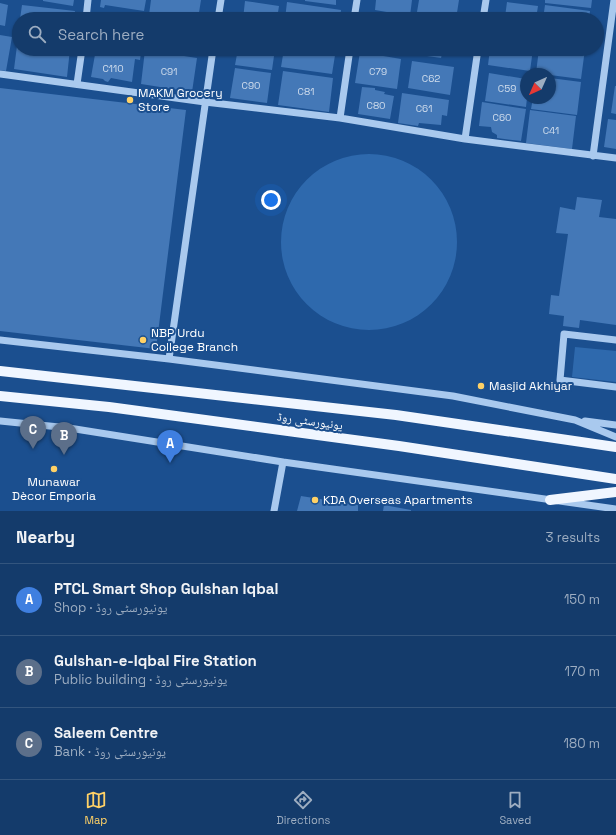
<!DOCTYPE html>
<meta charset="utf-8">
<style>
:root{--surface:#143b6b;--page:#214673;--text:#f1f3f6;--muted:#9dadc1;--line:#33557e;--accent:#ffd166}
body{margin:0;font-family:"Space Grotesk","Noto Naskh Arabic",sans-serif;background:var(--page);color:var(--text)}
.compass{position:absolute;left:520px;top:68px;width:36px;height:36px;border-radius:50%;background:var(--surface);box-shadow:0 1px 3px #0004;rotate:225deg}
.you{position:absolute;left:271px;top:200px;width:14px;height:14px;margin:-10px;border:3px solid #fff;border-radius:50%;background:#1a73e8;box-shadow:0 0 0 6px #1a73e833}
.badge{display:grid;place-items:center;width:26px;height:26px;border-radius:50%;background:var(--accent);color:#fff;font-size:13px;font-weight:700}
.pin{position:absolute;translate:-50% -33px;filter:drop-shadow(0 1px 2px #0008)}
.pin::after{content:'';position:absolute;top:21px;width:14px;height:12px;background:inherit;clip-path:polygon(0 0,100% 0,50% 100%)}
.list{margin:0;padding:0;list-style:none}
h2{display:flex;justify-content:space-between;align-items:center;height:52px;margin:0;padding:0 16px;font-size:17px}
h2 small{font-size:13px;font-weight:400;color:var(--muted)}
.list li{display:grid;grid-template-columns:26px 1fr auto;gap:12px;align-items:center;box-sizing:border-box;height:72px;padding:0 16px;border-top:1px solid var(--line)}
.list b{display:block;font-size:15px;white-space:nowrap}
.list p{margin:0;font-size:13px;white-space:nowrap;color:var(--muted)}
.list em{font-size:13px;font-style:normal;color:var(--muted)}
.icon{flex:none;width:22px;height:22px;fill:none;stroke:currentColor;stroke-width:2;stroke-linecap:round;stroke-linejoin:round}
.map{position:relative;flex:none;width:616px;height:511px;overflow:hidden}
.search{position:absolute;background:var(--surface);box-shadow:0 1px 3px #0004;left:12px;right:12px;top:12px;height:44px;display:flex;align-items:center;gap:10px;box-sizing:border-box;padding:0 14px;border-radius:22px;color:var(--muted);font-size:15px}
.sheet{height:268px;background:var(--surface)}
nav{display:flex;justify-content:space-around;align-items:center;box-sizing:border-box;height:56px;border-top:1px solid var(--line);background:var(--surface);font-size:11px;color:var(--muted)}
nav a{display:grid;justify-items:center;gap:2px}
nav .on{color:var(--accent)}
.map>svg:first-child{display:block}
.green{fill:#2e69ad}
.building{fill:#4478b7}
.lines{fill:none;stroke-linecap:round;stroke-linejoin:round}
.minor{stroke:#a9c9ee;stroke-width:7}
.major{stroke:#f0f6ff;stroke-width:10}
.poi-dot{fill:#ffd166;stroke:#1b4f8f;stroke-width:1.5}
.labels{text-anchor:middle;dominant-baseline:central;stroke-width:4;stroke-linejoin:round;paint-order:stroke}
.number-label{font-size:10px;fill:#d0dded}
.poi-label{font-size:12px;fill:#fff;stroke:#1b4f8f;text-anchor:start}
.street-label{font-size:12px;fill:#fff;stroke:#1b4f8f}
</style>
<div class="map">
<svg width="616" height="511" viewBox="0 0 616 511">
<rect width="100%" height="100%" fill="#1b4f8f"/>
<path class="green" d="M281 242a88 88 0 1 1 176 0a88 88 0 1 1-176 0Z
M575,347L616,351V382L572,377Z"/>
<path class="building" d="M43,0H74L73,6L43,1Z
M101,0H146L144,11L105,5L104,8L100,7Z
M151,0H201L198,19H177L149,15Z
M305,0H336V5L305,1Z
M376,0H412L410,16L375,10Z
M419,0H459L456,19H423L416,18Z
M545,0H592L591,8L545,3Z
M245,1L279,6L277,19H243Z
M287,2L341,10L340,19H285Z
M507,2L538,6L536,19H499V16L505,17Z
M0,3L8,5L5,26L0,25Z
M22,5L75,11L74,19H20Z
M545,5L590,11L589,19H543Z
M97,17L108,18V19H96Z
M0,35L12,37L6,71L0,70Z
M18,38H19V49H70L67,77L14,69Z
M96,49H116L141,53L140,60L135,59L132,82L111,78L108,82L105,81L103,79L91,77Z
M162,49H195L194,55L162,50Z
M238,49H275L272,70L235,65Z
M284,49H336L332,74L281,67Z
M361,49H373V51L361,50Z
M414,49H454L453,55L442,54L441,58L413,54Z
M490,49H533L530,71L488,65Z
M539,49H585L581,79L550,75V74L536,73Z
M145,50L197,58L192,92L141,84Z
M360,52L401,59L397,89L355,83Z
M412,61L454,67L450,95L408,88Z
M235,68L271,73L267,103L230,98Z
M283,71L333,78L329,112L278,105Z
M489,73L526,79V98H527L526,107L485,101Z
M550,78L581,82L577,115L531,109L533,98H550Z
M615,86H616V114L611,113Z
M362,87L375,88V90L385,92L384,94L394,96L390,119L358,114Z
M0,88L186,110L156,349L0,331Z
M402,93L449,100L447,116L442,115L441,125L419,123L418,126L398,123Z
M482,102L526,109L521,141L497,138V135L492,132L491,127L479,126Z
M530,110L576,116L572,149L526,143Z
M608,119L616,120V149L604,147Z
M577,197L602,200L599,217L616,219V325L580,320L579,328L563,326L564,316L549,314L551,295L559,296L568,234L556,233L560,207L575,210Z
M301,496L358,505V511H297Z
M384,505L411,510V511H383Z"/>
<g class="lines">
<path class="minor" d="M86,19L88,0
M218,19L221,0
M354,19L357,0
M483,19L486,0
M0,74L205,102L340,118L465,139L616,158
M77,84L82,49
M340,118L350,49
M465,139L478,49
M593,156L614,0
M0,340L169,359L453,396L575,420L616,437
M616,340L564,334L560,380L616,387
M169,359L213,49
M0,421L69,428L283,462L616,509
M585,421L616,425
M274,511L283,462"/>
<path class="major" d="M0,371L396,415L616,447
M0,396L109,407L399,446L616,479
M550,500L616,492"/>
</g>
<g class="poi-dot">
<circle cx="130" cy="100" r="4"/>
<circle cx="143" cy="340" r="4"/>
<circle cx="481" cy="386" r="4"/>
<circle cx="54" cy="469" r="4"/>
<circle cx="315" cy="500" r="4"/>
</g>
<g class="labels">
<g class="number-label">
<text x="113" y="68">C110</text>
<text x="169" y="71">C91</text>
<text x="378" y="71">C79</text>
<text x="431" y="78">C62</text>
<text x="251" y="85">C90</text>
<text x="507" y="88">C59</text>
<text x="306" y="91">C81</text>
<text x="376" y="105">C80</text>
<text x="424" y="108">C61</text>
<text x="502" y="117">C60</text>
<text x="551" y="130">C41</text>
</g>
<g class="poi-label">
<text x="138" y="93">MAKM Grocery<tspan x="138" dy="14">Store</tspan></text>
<text x="151" y="333">NBP Urdu<tspan x="151" dy="14">College Branch</tspan></text>
<text x="489" y="386">Masjid Akhiyar</text>
<text x="54" y="482" text-anchor="middle">Munawar<tspan x="54" dy="14">Dècor Emporia</tspan></text>
<text x="323" y="500">KDA Overseas Apartments</text>
</g>
<g class="street-label">
<text transform="translate(310 421) rotate(8)">یونیورسٹی روڈ</text>
</g>
</g>
</svg>
<svg class="compass" viewBox="-18 -18 36 36"><path d="M0-13l5 13h-10z" fill="#e53935"/><path d="M0 13l5-13h-10z" fill="#9dadc1"/></svg>
<div class="you"></div>
<div class="pin badge" style="left:170px;top:463px;background:#3f7fe0">A</div>
<div class="pin badge" style="left:64px;top:455px;background:#5c6f8a">B</div>
<div class="pin badge" style="left:33px;top:449px;background:#5c6f8a">C</div>
<div class="search"><svg class="icon" aria-label="search" viewBox="0 0 24 24"><circle cx="10" cy="10" r="6"/><path d="M15 15l6 6"/></svg>Search here</div>
</div>
<section class="sheet">
<h2>Nearby<small>3 results</small></h2>
<ul class="list">
<li><span class="badge" style="background:#3f7fe0">A</span><div><b>PTCL Smart Shop Gulshan Iqbal</b><p>Shop · یونیورسٹی روڈ</p></div><em>150 m</em></li>
<li><span class="badge" style="background:#5c6f8a">B</span><div><b>Gulshan-e-Iqbal Fire Station</b><p>Public building · یونیورسٹی روڈ</p></div><em>170 m</em></li>
<li><span class="badge" style="background:#5c6f8a">C</span><div><b>Saleem Centre</b><p>Bank · یونیورسٹی روڈ</p></div><em>180 m</em></li>
</ul>
</section>
<nav>
<a class="on"><svg class="icon" aria-label="map" viewBox="0 0 24 24"><path d="M3 6l6-2 6 2 6-2v14l-6 2-6-2-6 2zM9 4v14M15 6v14"/></svg>Map</a>
<a><svg class="icon" aria-label="directions" viewBox="0 0 24 24"><path d="M12 3l9 9-9 9-9-9zM9 14v-3h6M13 9l2 2-2 2"/></svg>Directions</a>
<a><svg class="icon" aria-label="saved" viewBox="0 0 24 24"><path d="M7 4h10v16l-5-4-5 4z"/></svg>Saved</a>
</nav>
